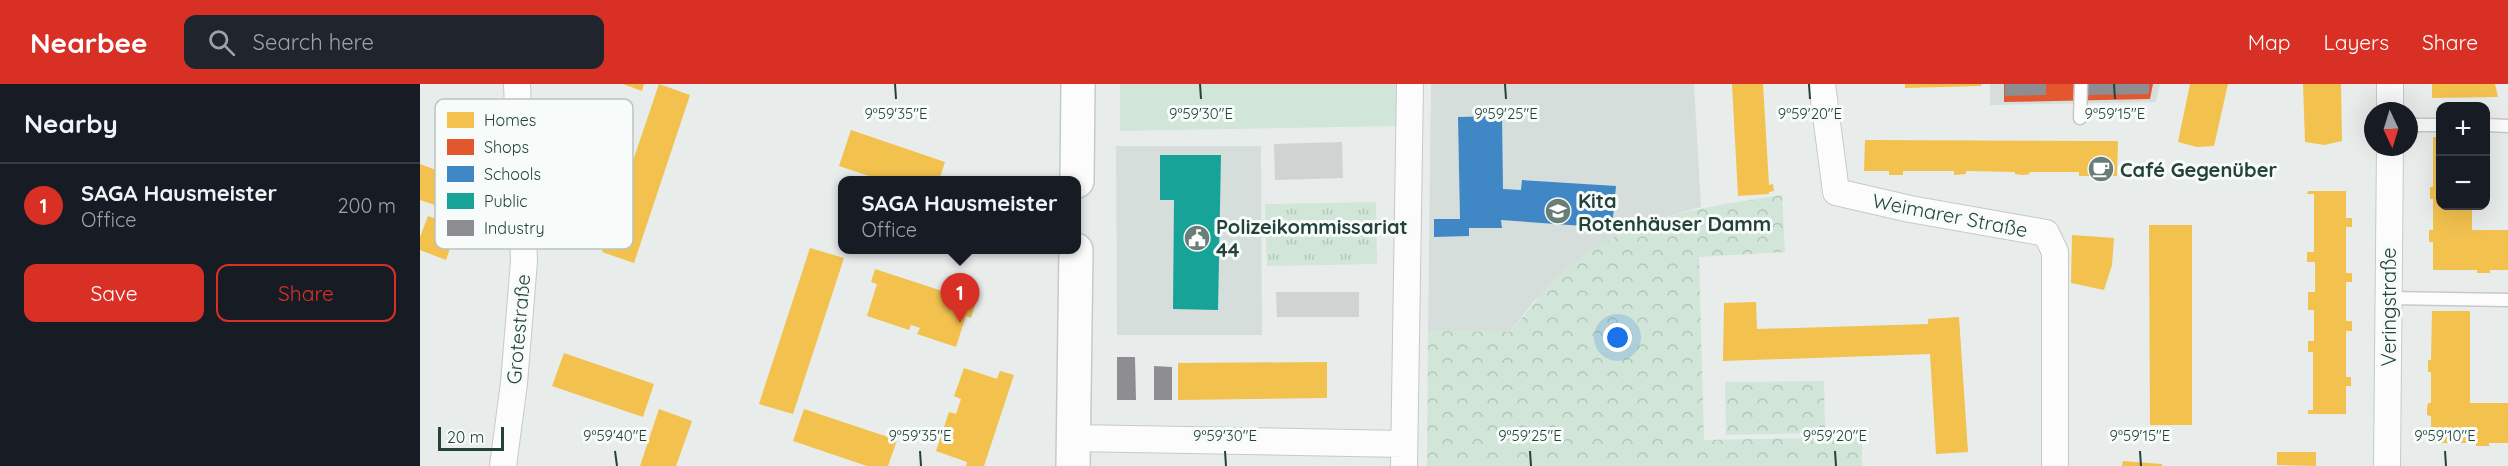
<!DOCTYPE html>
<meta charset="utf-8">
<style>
:root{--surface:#171b24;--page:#20242c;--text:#f1f3f6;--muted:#9ea1a6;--line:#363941;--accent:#d93025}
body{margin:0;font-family:Quicksand,sans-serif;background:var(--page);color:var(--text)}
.controls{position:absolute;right:18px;top:18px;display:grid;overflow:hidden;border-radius:12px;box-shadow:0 6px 24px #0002}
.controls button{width:54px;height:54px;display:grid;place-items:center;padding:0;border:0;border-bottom:2px solid var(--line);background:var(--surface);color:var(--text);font:30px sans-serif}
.compass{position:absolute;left:1944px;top:18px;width:54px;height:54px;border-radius:50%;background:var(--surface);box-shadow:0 6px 24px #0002;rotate:176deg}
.scale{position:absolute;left:18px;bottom:15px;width:66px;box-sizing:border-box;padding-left:6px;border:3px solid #24423a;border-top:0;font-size:16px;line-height:21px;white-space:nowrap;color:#24423a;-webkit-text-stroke:4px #f7fbf9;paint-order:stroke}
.you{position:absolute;left:1198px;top:254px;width:21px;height:21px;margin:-15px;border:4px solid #fff;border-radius:50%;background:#1a73e8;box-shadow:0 0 0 9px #1a73e833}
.badge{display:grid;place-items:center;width:39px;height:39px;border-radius:50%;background:var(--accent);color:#fff;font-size:20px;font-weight:700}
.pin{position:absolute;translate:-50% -50px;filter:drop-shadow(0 2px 3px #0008)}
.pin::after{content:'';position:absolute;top:32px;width:21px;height:18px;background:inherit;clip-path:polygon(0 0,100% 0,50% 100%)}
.popup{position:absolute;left:418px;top:92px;width:243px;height:78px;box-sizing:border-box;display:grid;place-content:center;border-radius:12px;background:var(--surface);filter:drop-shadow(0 2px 4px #0005);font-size:20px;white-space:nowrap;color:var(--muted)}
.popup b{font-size:22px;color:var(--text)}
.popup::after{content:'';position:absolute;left:50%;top:100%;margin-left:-12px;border:12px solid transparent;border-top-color:var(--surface)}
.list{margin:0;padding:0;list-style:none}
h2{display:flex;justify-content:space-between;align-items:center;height:78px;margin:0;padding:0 24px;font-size:26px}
h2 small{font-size:20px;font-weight:400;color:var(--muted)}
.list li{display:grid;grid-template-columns:39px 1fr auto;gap:18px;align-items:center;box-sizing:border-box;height:84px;padding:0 24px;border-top:2px solid var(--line)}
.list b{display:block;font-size:22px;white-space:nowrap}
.list p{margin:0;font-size:20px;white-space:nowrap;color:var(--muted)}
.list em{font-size:20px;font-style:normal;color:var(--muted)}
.actions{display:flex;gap:12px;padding:18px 24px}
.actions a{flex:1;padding:14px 0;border:2px solid var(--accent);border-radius:12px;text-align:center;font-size:21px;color:var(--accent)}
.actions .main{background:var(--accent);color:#fff}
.icon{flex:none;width:33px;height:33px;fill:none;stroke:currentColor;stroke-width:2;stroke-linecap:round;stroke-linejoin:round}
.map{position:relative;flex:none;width:2088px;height:382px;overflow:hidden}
header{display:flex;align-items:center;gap:36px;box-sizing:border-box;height:84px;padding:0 30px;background:var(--accent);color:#fff}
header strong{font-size:28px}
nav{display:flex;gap:33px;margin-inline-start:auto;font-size:21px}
.search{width:420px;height:54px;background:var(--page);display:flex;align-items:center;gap:15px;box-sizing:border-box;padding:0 21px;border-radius:12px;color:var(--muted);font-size:22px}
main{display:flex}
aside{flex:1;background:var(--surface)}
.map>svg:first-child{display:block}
.built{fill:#d6dedb}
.grass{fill:url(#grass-tufts)}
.park{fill:url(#park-crowns)}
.pitch{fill:#d1e6d8}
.homes{fill:#f2c14e}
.shops{fill:#e4572e}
.schools{fill:#3f88c5}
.public{fill:#17a398}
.industry{fill:#8d8d92}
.building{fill:#cfd4d2}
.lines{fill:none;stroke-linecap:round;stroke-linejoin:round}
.lane-casing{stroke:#c5cac8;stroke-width:15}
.street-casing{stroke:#c5cac8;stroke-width:28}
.secondary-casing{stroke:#c3cbc8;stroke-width:36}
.lane{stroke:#fcfcfc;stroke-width:12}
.street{stroke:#fcfcfc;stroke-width:26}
.secondary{stroke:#fcfcfc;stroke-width:33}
.ticks{fill:none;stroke:#24423a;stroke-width:2}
.labels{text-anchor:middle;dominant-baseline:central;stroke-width:6;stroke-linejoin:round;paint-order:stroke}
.poi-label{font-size:20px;font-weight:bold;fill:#24423a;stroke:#f7fbf9;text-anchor:start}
.street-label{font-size:20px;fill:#24423a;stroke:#f7fbf9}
.key{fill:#f7fbf9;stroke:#b8c4c0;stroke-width:1.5}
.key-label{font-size:16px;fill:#24423a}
.ticks-label{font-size:15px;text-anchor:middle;fill:#24423a;stroke:#f7fbf9;stroke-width:6;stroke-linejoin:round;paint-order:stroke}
</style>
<header>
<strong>Nearbee</strong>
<div class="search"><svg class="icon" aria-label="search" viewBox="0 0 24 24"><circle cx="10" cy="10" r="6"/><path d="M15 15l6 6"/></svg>Search here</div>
<nav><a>Map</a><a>Layers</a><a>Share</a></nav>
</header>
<main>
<aside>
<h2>Nearby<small></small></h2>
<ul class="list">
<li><span class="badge">1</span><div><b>SAGA Hausmeister</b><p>Office</p></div><em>200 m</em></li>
</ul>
<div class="actions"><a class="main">Save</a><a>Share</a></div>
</aside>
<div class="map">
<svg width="2088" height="382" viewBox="0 0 2088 382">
<defs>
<pattern id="grass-tufts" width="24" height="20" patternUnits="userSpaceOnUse" patternTransform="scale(1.5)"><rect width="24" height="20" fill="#d1e6d8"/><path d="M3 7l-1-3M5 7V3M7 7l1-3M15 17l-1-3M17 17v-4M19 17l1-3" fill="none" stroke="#b3c6ba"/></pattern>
<pattern id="park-crowns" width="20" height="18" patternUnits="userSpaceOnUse" patternTransform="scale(1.5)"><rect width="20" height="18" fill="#d1e6d8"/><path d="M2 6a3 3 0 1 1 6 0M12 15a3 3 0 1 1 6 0" fill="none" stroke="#b3c6ba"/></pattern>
</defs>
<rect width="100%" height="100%" fill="#e8edeb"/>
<path class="built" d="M1011,0H1274L1281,123L1228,138L1185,158L1114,217L1090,248L1008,247Z
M1570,0H1740L1736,18L1570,21Z
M696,62H841L842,251H697Z"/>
<path class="grass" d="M956,118L957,180L847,182L845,120Z"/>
<path class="park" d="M1362,111L1365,168L1279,173L1284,356L1442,353V382H1007L1008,247L1090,248C1110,226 1125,202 1148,183C1212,132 1284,123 1362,111Z
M1404,297L1405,349L1306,351L1305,298Z"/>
<path class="pitch" d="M700,0H980L979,42L700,47Z"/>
<path class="homes" d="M203,0H224L222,7Z
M239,0L270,11L214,179L182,168Z
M1312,0H1343L1349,101L1353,100L1354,107L1349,108V110L1318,112Z
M1485,0H1561V2L1485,4Z
M1770,0H1808L1794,62L1777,63L1758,58Z
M1883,0H1921L1922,57L1904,61L1885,58Z
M2012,0H2075L2078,13L2012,14Z
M431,46L525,78L519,96H461L419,82Z
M2013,53H2020V122H2052V146H2088V186H2070V189H2057V186H2013V158H2009V146H2013V115H2010V103H2013Z
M1445,56L1698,57L1697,92H1659V88H1609L1610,90L1603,91L1595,90V88L1546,87V90L1534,91V87H1483V91H1469V87H1444Z
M0,80L65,104L55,134L33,126L29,139L38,142L26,176L0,166V153L8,132L17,135L21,123L0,116Z
M1888,107H1926V134H1932V143H1926V189H1932V198H1926V237H1932V247H1926V293H1931V302H1926V330H1888V326H1893V268H1888V257H1894V226H1888V208H1895V178H1887V168H1894V110H1887Z
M1729,141H1772V341H1730Z
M1652,151L1694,154L1692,181L1684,206L1651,199Z
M390,164L424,174L373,330L339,320Z
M455,185L556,218L551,234L546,232L536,263L497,250L500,244L491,241L489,246L447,232L457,200L451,198Z
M1336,218L1337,245L1508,240V235L1539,233L1548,368L1516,370L1510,270L1303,277L1304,219Z
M2012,227H2050V319H2088V359H2069V362H2056V359H2011V332L2007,331V325L2008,319H2011V288H2008V276H2011Z
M144,269L234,300L223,333L132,302Z
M907,278V314L758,316V279Z
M544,284L577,295L580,287L594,291L564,382H546L547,378L516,367L529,328L536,330L541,315L534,312Z
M239,325L272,337L256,382H220Z
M384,325L477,356L468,382H447L373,357Z
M1857,368H1896V382L1857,381Z
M1703,377L1742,380V382H1702Z"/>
<path class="shops" d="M1584,0H1733L1730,15L1584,18Z"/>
<path class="schools" d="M1082,32L1083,105L1101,106L1102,96L1196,102L1192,144L1081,136L1082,144H1049V152L1014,153V135H1040L1038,33Z"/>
<path class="public" d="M740,71H801L798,226L753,225L754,116H740Z"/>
<path class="industry" d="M1585,0H1626V11L1585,12Z
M1667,0H1729V10L1667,11Z
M697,273H715L716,316H697Z
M734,282L752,283V316H734Z"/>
<path class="building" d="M922,58L923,94L855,96L854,60Z
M856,208H939V233H857Z"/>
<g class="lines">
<defs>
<path id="lane" d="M1660,34L1661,0
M1989,41H2020
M2066,41L2088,42
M1968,214L2088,216"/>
<path id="street" d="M1402,0L1416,108L1490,125L1626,149L1635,168V382
M1970,27V0
M653,354L984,360
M83,382L94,299L104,177L97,0
M984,382L990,0
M1967,382L1970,63"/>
<path id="secondary" d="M657,97L658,0
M653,382L656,166"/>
</defs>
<use href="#lane" class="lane-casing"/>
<use href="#street" class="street-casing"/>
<use href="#secondary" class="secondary-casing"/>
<use href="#lane" class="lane"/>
<use href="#street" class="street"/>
<use href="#secondary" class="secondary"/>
</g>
<path class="ticks" d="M475,0L476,15M780,0L781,15M1085,0L1086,15M1389,0L1390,15M1694,0L1695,15M195,367L197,382M500,367L501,382M805,367L806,382M1110,367L1111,382M1415,367L1416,382M1720,367L1721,382M2025,367L2026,382"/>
<defs>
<symbol id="cafe-disc" viewBox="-11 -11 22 22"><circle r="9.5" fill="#697e78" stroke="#f7fbf9"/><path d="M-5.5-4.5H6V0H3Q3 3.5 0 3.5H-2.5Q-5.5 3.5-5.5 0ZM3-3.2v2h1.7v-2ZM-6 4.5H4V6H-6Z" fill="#fff"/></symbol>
<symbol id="school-disc" viewBox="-11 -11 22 22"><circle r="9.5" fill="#697e78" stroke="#f7fbf9"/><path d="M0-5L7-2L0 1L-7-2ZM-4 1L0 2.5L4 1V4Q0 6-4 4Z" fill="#fff"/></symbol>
<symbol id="civic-disc" viewBox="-11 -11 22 22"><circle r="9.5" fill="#697e78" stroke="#f7fbf9"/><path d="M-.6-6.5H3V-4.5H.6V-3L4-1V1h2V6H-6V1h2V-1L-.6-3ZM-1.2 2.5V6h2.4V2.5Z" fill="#fff"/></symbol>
</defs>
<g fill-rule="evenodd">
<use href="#cafe-disc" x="1666" y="70" width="30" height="30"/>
<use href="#school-disc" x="1123" y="112" width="30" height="30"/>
<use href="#civic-disc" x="762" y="139" width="30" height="30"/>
</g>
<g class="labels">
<g class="poi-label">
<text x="1700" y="85">Café Gegenüber</text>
<text x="1158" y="116">Kita<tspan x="1158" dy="23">Rotenhäuser Damm</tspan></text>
<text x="796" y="142">Polizeikommissariat<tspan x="796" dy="23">44</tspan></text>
</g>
<g class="street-label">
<text transform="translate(1530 131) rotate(11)">Weimarer Straße</text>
<text transform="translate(1968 223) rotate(-90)">Veringstraße</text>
<text transform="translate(98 245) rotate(-85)">Grotestraße</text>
</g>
</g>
<rect x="15" y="15" width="198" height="150" rx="9" class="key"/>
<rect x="27" y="28" width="27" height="16" fill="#f2c14e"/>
<rect x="27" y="55" width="27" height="16" fill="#e4572e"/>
<rect x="27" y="82" width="27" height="16" fill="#3f88c5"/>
<rect x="27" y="109" width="27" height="16" fill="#17a398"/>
<rect x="27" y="136" width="27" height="16" fill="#8d8d92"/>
<g class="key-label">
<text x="64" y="42">Homes</text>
<text x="64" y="69">Shops</text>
<text x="64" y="96">Schools</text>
<text x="64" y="123">Public</text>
<text x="64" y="150">Industry</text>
</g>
<g class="ticks-label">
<text x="476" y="35">9°59'35"E</text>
<text x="781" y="35">9°59'30"E</text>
<text x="1086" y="35">9°59'25"E</text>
<text x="1390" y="35">9°59'20"E</text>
<text x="1695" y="35">9°59'15"E</text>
<text x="195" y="357">9°59'40"E</text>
<text x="500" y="357">9°59'35"E</text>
<text x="805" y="357">9°59'30"E</text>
<text x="1110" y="357">9°59'25"E</text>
<text x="1415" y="357">9°59'20"E</text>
<text x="1720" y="357">9°59'15"E</text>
<text x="2025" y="357">9°59'10"E</text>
</g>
</svg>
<div class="controls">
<button>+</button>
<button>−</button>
</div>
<svg class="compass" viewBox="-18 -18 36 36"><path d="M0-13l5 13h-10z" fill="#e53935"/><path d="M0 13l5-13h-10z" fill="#9ea1a6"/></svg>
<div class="scale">20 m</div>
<div class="you"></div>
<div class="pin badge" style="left:540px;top:239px">1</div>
<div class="popup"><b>SAGA Hausmeister</b>Office</div>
</div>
</main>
